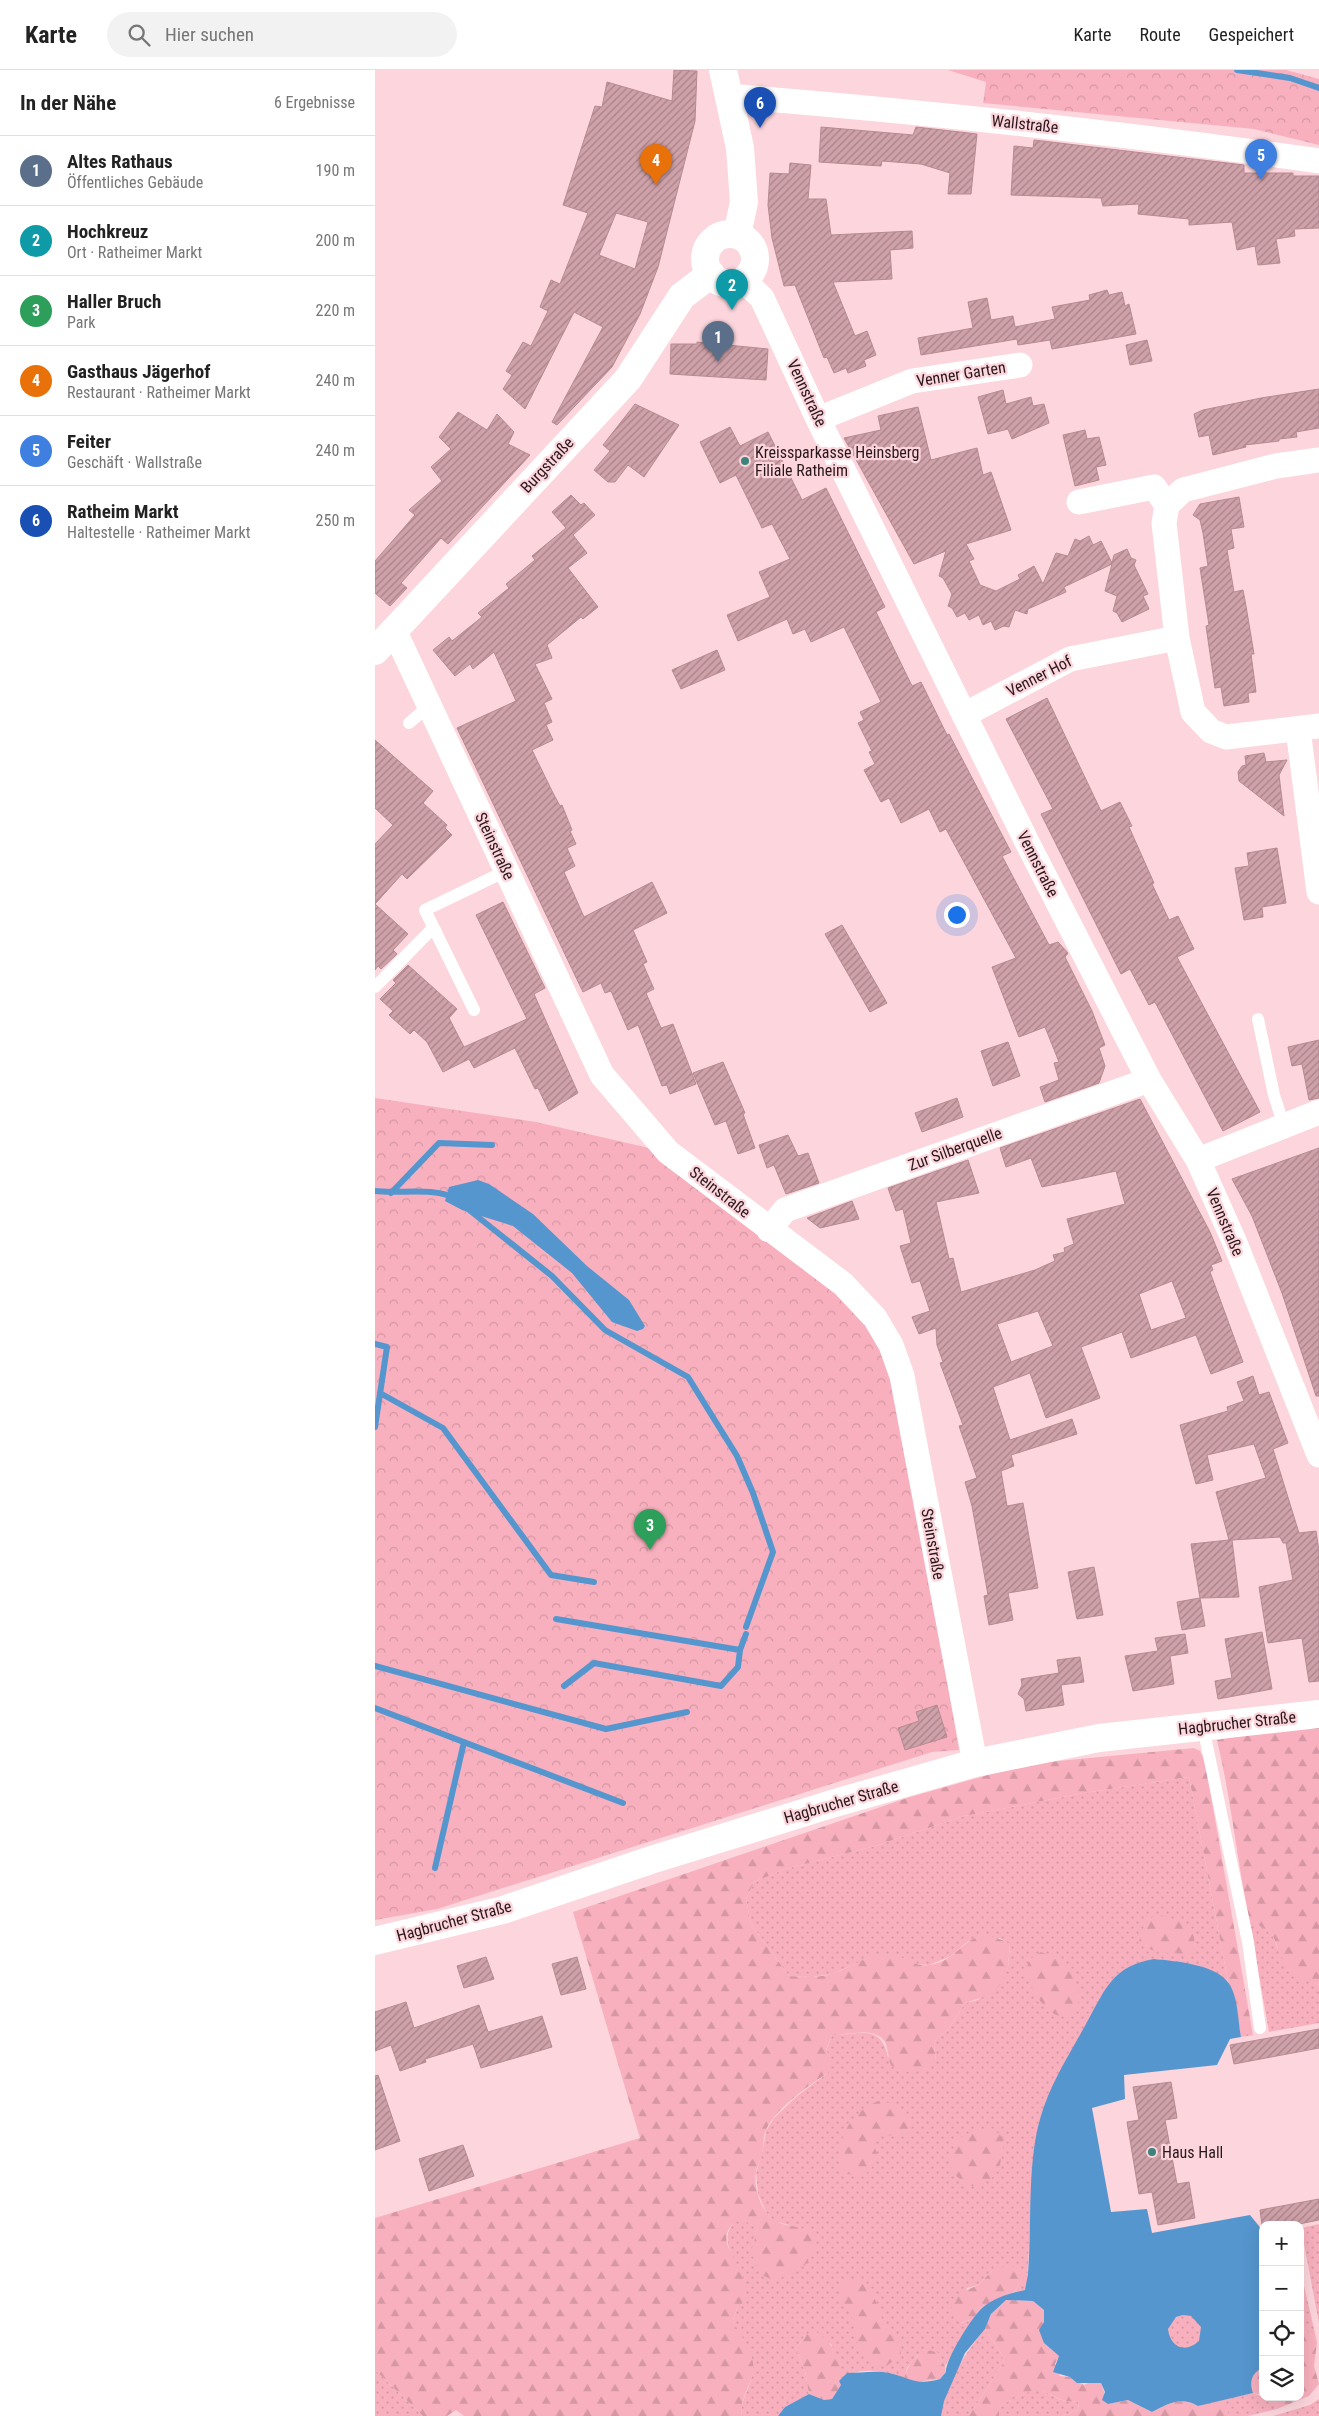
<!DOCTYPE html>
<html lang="de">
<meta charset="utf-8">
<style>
:root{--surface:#fff;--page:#f2f2f2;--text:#222;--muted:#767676;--line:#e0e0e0;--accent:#3d837c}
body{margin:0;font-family:"Roboto Condensed",sans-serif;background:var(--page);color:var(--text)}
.controls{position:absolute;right:15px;bottom:15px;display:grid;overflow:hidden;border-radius:10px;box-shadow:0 5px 20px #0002}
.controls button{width:45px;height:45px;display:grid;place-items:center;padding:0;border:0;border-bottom:1px solid var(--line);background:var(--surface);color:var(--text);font:25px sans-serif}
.you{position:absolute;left:581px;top:844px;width:18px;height:18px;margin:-12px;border:4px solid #fff;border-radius:50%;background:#1a73e8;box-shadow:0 0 0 8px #1a73e833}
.badge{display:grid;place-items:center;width:32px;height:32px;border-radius:50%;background:var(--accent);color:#fff;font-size:16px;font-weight:700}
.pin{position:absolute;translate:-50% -41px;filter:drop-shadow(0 1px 2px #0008)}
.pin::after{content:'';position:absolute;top:26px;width:18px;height:15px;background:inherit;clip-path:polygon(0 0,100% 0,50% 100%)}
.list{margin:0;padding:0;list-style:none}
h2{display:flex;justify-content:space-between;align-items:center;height:65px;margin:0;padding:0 20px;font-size:21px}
h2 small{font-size:16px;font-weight:400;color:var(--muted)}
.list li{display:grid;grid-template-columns:32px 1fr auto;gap:15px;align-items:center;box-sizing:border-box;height:70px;padding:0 20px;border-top:1px solid var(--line)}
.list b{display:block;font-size:19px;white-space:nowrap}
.list p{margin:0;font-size:16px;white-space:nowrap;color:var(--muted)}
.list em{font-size:16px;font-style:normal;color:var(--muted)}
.icon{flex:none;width:28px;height:28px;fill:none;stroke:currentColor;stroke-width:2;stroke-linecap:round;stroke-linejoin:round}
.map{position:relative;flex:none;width:944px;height:2346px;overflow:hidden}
header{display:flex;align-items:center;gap:30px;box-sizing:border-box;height:70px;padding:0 25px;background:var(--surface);border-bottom:1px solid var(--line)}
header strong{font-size:24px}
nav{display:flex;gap:28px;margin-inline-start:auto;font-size:18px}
.search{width:350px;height:45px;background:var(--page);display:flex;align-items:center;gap:12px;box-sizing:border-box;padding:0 18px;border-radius:28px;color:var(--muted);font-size:19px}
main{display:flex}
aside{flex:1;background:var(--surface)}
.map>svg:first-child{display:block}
.grass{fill:url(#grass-dots)}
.forest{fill:url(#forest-firs)}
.park{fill:url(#park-crowns)}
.water{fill:#5596ce;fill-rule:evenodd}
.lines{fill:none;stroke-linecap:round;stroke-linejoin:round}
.stream{stroke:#5596ce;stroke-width:6}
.building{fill:url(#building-hatch);stroke:#b78a92;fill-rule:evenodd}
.service{stroke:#fff;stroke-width:12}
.minor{stroke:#fff;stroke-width:25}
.tertiary{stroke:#fff;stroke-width:28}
.secondary{stroke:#fff;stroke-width:28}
.poi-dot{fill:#3d837c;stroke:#fcd6dc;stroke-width:2}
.labels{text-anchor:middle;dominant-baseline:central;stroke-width:4.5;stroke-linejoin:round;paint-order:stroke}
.street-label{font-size:16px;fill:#27161a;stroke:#fcd6dc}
.poi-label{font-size:16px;fill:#27161a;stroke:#fcd6dc;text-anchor:start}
</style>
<header>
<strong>Karte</strong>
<div class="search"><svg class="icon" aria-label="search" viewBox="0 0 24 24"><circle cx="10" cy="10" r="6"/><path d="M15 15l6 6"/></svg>Hier suchen</div>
<nav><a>Karte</a><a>Route</a><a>Gespeichert</a></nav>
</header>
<main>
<aside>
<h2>In der Nähe<small>6 Ergebnisse</small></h2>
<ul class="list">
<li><span class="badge" style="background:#5c6f8a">1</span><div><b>Altes Rathaus</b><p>Öffentliches Gebäude</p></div><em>190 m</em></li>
<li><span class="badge" style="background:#0f9aa8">2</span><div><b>Hochkreuz</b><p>Ort · Ratheimer Markt</p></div><em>200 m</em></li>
<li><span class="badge" style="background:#2e9e5b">3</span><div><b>Haller Bruch</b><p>Park</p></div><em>220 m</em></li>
<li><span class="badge" style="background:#e8710a">4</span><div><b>Gasthaus Jägerhof</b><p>Restaurant · Ratheimer Markt</p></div><em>240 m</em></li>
<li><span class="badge" style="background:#3f7fe0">5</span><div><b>Feiter</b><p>Geschäft · Wallstraße</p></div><em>240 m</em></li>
<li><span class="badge" style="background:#1a4fb4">6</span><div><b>Ratheim Markt</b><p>Haltestelle · Ratheimer Markt</p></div><em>250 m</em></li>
</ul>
</aside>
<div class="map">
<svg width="944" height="2346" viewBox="0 0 944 2346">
<defs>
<pattern id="grass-dots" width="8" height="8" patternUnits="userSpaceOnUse" patternTransform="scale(1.25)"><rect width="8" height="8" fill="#f8b0be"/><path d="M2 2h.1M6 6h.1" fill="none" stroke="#d597a3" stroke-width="1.8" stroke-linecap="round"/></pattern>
<pattern id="forest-firs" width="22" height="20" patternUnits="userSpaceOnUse" patternTransform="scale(1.25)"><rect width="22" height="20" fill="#f8b0be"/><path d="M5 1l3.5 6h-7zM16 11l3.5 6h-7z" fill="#d597a3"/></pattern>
<pattern id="park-crowns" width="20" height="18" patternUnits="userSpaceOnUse" patternTransform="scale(1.25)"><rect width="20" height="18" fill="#f8b0be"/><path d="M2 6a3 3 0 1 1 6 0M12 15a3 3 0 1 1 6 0" fill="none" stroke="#d597a3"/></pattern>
<pattern id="building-hatch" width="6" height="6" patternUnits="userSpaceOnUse" patternTransform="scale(1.25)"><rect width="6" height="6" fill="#cfa1a9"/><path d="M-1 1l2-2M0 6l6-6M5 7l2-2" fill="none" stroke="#a88289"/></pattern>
</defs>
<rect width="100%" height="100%" fill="#fcd6dc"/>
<path class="grass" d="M814,1707L853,1911C832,1895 805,1892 779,1889L726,1926L665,2050L656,2134L652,2216L650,2220L639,2222L645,2213L617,2201L603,2215L592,2218L586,2253L598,2249L570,2296L562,2282L543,2285L532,2298L529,2308C510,2300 479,2296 464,2311L465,2294L456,2274L431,2264L421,2279L430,2301L434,2324L410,2337L403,2346H367C365,2330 373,2323 376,2309C382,2286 365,2269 358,2250L370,2216C361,2194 338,2164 366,2147L381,2158L382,2167L377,2179L414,2155L399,2151L391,2142L383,2124L381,2103L388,2080L391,2061L399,2048L422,2026L453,2003L451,1981L457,1965C484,1965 506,1953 513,1987L561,1990L559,1975L562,1967L573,1960L590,1933L603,1930L633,1898L635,1875L625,1868L593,1871L576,1886L554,1895L538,1894L514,1884L492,1889L457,1904L437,1907L414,1906L376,1854L371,1829L379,1812L410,1799L500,1776L589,1746L709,1723Z
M874,1849L897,1864L902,1877L939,1913L944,1915V1953L894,1962Z
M944,2154V2253L926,2158Z
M925,2198L942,2272L936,2264L925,2259Z
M793 2262a17 17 0 1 1 34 0a17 17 0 1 1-34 0Z
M610,2259C617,2272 625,2277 629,2292L594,2346H566C566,2319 593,2279 610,2259Z
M0,2300L48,2346H0Z
M661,2317C681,2326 680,2331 703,2332L704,2339L688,2346H624V2337C636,2328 649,2326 661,2317Z
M878,2323L899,2331L902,2339L873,2346H854L845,2330Z
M944,2329V2346H898L935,2335Z"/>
<path class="forest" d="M944,1653V1915L925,1908L909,1892L897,1864L874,1849C862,1789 856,1729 842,1670Z
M819,1678L825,1681L830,1692L878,1965L866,1967L859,1926L853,1911L814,1707L709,1723L589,1746L500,1776L410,1799L379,1812L371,1829L376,1854L414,1906C428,1907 443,1908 456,1904C475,1899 493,1883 514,1884C528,1884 536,1897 554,1895C590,1891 590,1849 635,1874L633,1898L626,1913L618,1924L590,1933L573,1960L562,1967L559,1975L561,1990L559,1995C543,2002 531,2006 516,1995C513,1988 513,1978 510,1972C500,1956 473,1965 457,1965L451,1980L455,1986L453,2003C433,2016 401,2038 391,2060C388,2066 389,2073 388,2079C387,2087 383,2094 381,2101C378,2116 386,2142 399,2150C411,2158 426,2155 439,2163V2183L430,2195L400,2211L385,2204C382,2196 376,2187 377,2179C379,2170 382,2167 381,2158L366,2148C332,2168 368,2191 370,2216C371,2222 368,2230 367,2235L362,2238L358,2250C364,2265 376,2277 378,2293C381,2311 364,2325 367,2346H89L81,2340L72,2346H48L0,2300V2148L265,2068L198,1842L535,1727L613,1705L673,1692Z
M782,1844C802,1850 825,1854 818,1880L813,1884C796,1883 778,1884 764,1873C766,1860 770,1851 782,1844Z
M666,1882C674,1885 684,1888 690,1895C700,1906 710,1926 699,1940C695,1944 691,1946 685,1946C669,1943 655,1916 650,1902L655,1889Z
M506,2030L521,2036L535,2046L537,2056L533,2064L507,2066L500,2071V2078L503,2086C494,2105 489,2109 467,2102C459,2070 475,2041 506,2030Z
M607,2059L620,2061L629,2068C626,2094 626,2111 597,2116C572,2104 573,2095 581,2071L596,2062Z
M629,2196L644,2197L649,2207L639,2222L606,2238L598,2249L585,2253L580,2247L576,2235L581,2225L603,2215L617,2201Z
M485,2208C504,2225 500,2238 511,2257C515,2264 521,2270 526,2275V2286L511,2296C474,2290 486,2271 476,2245C474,2240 468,2234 464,2229L465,2217L473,2210Z
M631,2230L658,2231L669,2240V2273L684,2286L680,2294L685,2306L695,2307L709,2315L715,2312L726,2313L733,2334L753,2330L777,2342C793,2334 805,2326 823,2336L845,2330L851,2336L854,2346H688L704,2339L703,2332C680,2331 681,2325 661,2318C649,2326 636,2328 624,2337V2346H594L629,2292C625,2277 617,2272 610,2259L616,2244Z
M925,2259L936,2264L942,2272L939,2296L944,2314L934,2326L902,2339L899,2331L892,2327H925Z
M442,2262C453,2270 465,2284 466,2299C466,2305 463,2309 466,2315L457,2329L449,2330L434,2324L430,2301L421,2279L431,2264Z
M551,2280L562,2282L570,2296L571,2302L565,2309L540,2312L529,2308C533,2295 539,2287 551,2280Z
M888,2298V2325L878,2323C874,2312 877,2302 888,2298Z"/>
<path class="park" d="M573,0H911L944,9V75L879,59L608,33L611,12Z
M0,1028L161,1052L274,1078L470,1221L516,1279L584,1680L557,1682L62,1839L0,1850Z"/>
<path class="water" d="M103,1110L114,1114L158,1144L212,1196L254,1230L270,1256L268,1259L262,1261L237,1252L197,1203L138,1156L87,1140L70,1131L74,1117Z
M779,1889C799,1891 838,1894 852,1911C863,1923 863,1951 866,1967L855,1969L842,1995L749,2005L750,2029L717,2038L736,2142L772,2139L777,2163L875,2145L888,2161V2298C877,2302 874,2312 878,2323L823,2336C805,2326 793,2334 777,2342L753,2330L733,2334L727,2330L730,2322L726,2313H702L695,2307L678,2302L684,2286L669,2273L664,2260L669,2252V2240L658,2231L631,2230L616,2244L610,2259L590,2283L569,2331L566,2346H403L410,2337L434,2324L449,2330L457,2329L466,2315L464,2311L472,2303C483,2303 496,2301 508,2302C532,2305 538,2317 565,2309L571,2302C570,2290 597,2247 607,2238C619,2228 635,2223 650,2220L653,2204C657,2157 652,2094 665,2049C675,2014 694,1985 711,1954C730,1920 737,1896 779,1889ZM808,2245L816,2246L826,2257L824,2271C810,2284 795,2277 793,2259L801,2247Z"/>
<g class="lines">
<path class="stream" d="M862,0L915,8L944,18
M0,1121C23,1124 59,1117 79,1128
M16,1123L64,1073L117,1075
M93,1139L177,1206L230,1260L313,1307L362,1386L378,1423L398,1482L371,1557
M0,1274L12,1277L0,1357
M5,1323L68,1358L176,1505L219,1512
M181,1549L365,1580L371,1564
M0,1596L231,1659L312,1642
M189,1616L219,1593L346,1616L363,1597L365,1580
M0,1638L248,1733
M60,1798L89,1672"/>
</g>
<path class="building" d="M299,0L322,1L320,51L283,197L265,244L237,297L182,355L177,352L228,257L199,242L150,339L128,319L137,305L131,301L148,272L156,276L173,241L165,237L176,210L185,214L213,143L188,135L220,36L227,37L232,12L297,31ZM241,143L273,152L260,199L224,185Z
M446,57L538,65L541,57L602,64L596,124H573L575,103L546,94L507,91L506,96L444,92Z
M659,70L869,95V103H918V106H944V158L919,159L920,166L901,169L905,193L883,195L880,176L862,180L857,152L814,155V149L763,144L764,134L728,136L726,128L636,125L639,76L658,78Z
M415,93L436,95L433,129H451L456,165L537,161L538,178L515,180L517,209L458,212L480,266L492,261L501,285L489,290L491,296L473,303L471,298L459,303L452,287L449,288L420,215L409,216L397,168L393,135L395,103L414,104Z
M732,220L734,225L747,222L750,236L754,234L761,264L677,279L675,270L643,275L642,269L546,285L543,268L598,258L593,232L612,228L616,250L638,246L640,257L680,249L677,237L715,230L714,225Z
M772,270L777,291L755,295L751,275Z
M322,272L393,279L391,310L295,304L296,274H322Z
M944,319V358L921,362L922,367L904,369V371L870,375L871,377L838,385L834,365L824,367L819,344L828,340L886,328Z
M628,320L631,334L656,327L658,336L669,334L674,353L637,369L633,359L613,364L603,327Z
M260,334L304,355L269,407L253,395L240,412H233L219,400L235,381L228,375Z
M543,337L556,390L602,378L608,405L616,402L636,460L591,474L599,489L594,491L605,515L621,521L645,509L643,505L659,496L668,514L681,483L693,486L700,469L705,471L714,466L718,475L726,471L737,493L739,485L752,479L756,488L761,490L759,495L773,524L768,526L774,539L747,552L742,543L738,541L742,526L730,521L737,494L689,517L691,522L653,539L652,544L640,540L634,557L629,556L620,560L616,551L608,555L604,545L594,550L590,543L582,547L577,538L573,536L577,524L568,508L564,506L571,481L539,494L469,368L506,360L503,346Z
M83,342L112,360L122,344L139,362L133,374L155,385L73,474L66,468L26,513L32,518L15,536L0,523V491L40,445L34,440L67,411L56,397L76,379L64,367Z
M355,357L365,376L393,362L427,430L451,418L510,537L501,542L537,616L546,612L572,665L574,664L636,782L627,786L674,875L683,872L693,883L690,887L717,941L730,975L724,978L730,996L724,1013L670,1032L665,1017L684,1010L679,993L684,992L670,957L644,967L617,897L641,888L571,759L565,762L554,739L526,753L514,728L506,732L489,700L500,694L494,682L497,681L483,653L489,650L485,642L506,632L469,557L436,572L430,559L418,564L412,549L363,571L352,545L395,527L384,502L415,489L397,454L387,458L361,405L345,413L325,372Z
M710,360L712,369L724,367L731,395L721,397L724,410L700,416L688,365Z
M196,425L206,435L209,433L220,445L198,465L212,483L193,498L223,537L208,549L206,547L172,575L177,588L160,594L177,629L169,633L177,652L171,655L178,670L157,680L178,723L185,736L187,735L197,760L195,761L201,774L192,778L200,796L189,802L209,847L277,812L292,843L258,860L272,892L268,894L279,919L271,923L286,958L298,954L321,1014L295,1024L292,1015L287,1016L263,955L253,960L236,921L230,923L226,913L208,922L82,658L141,631L119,582L98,599L95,594L80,606L58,580L74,567L77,571L107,547L103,543L134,518L131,514L160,490L157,486L191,458L177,442Z
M864,427L869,457L856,459L859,478L852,480L859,522L868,520L871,536L879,584H876L881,622L873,623L874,632L849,636L846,617L840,618L831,556L834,555L825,498L833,496L828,463L825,450L818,445L825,434Z
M342,580L350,600L306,619L297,600Z
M672,628L726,741L745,732L757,756L754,757L779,813L777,814L794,850L803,846L819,879L802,887L885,1042L848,1061L780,932L774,935L755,899L746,904L666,744L678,739L631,649Z
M0,670L58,721L48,733L72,755L70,758L77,765L32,809L27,804L0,834L33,864L18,880L22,884L6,899L3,896L0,900V774L18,755L0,738Z
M889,683L891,692L912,690L904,705L909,746L864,711L863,702L867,696L871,695L870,686Z
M902,778L911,833L887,837L888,847L869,850L860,798L874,796L872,783Z
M128,832L170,918L159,924L203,1023L174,1041L163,1018L160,1019L140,978L99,998L94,989L68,1002L52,972L39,960L35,964L14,945L18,941L5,929L21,913L18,910L33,895L82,939L74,948L89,977L152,949L101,845Z
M467,855L512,933L495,942L450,864Z
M944,970V1028L934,1030L927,994L917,996L913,977Z
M633,972L645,1006L618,1016L606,981Z
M348,992L370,1043L368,1044L380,1078L363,1084L351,1051L340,1055L318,1003Z
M582,1028L588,1047L547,1062L540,1043Z
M765,1029L835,1162L847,1191L836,1195L838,1200L835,1202L868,1292L836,1304L821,1265L756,1288L747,1262L706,1277L725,1328L671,1348L655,1303L618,1317L635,1370L697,1349L702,1364L636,1385L639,1396L626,1401L632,1436L648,1433L663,1518L633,1523L638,1550L614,1555L609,1526L613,1525L597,1436L590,1412L602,1408L584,1356L588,1355L565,1293L568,1292L562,1275L561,1258L544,1264L537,1247L555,1241L545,1211L537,1213L525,1176L536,1173L528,1139L521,1141L513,1118L593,1090L604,1123L561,1132L574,1189L578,1188L586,1222L660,1200L680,1191L678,1185L690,1182L689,1178L699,1174L692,1149L750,1134L741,1101L667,1117L656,1088L631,1097L625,1078ZM797,1211L811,1248L776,1260L764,1224ZM663,1241L678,1276L636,1292L622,1254Z
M413,1065L423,1086L433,1083L444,1113L411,1124L399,1095L392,1098L384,1075Z
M944,1078V1326H941L907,1223L877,1146L857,1109Z
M477,1131L484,1149L445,1158L432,1148Z
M878,1306L884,1325L894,1322L913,1373L898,1379L924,1463L941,1461L944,1481V1611L934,1612L927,1568L893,1573L884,1517L918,1510L911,1473H908L905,1467L857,1470L864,1527L825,1528L816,1474L854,1470L841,1422L891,1408L879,1374L832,1385L838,1410L821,1414L805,1355L853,1341L852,1337L869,1331L862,1312Z
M719,1497L728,1545L702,1549L693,1502Z
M825,1528L830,1556L807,1560L802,1532Z
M887,1562L897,1619L843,1629L840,1611L857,1608L850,1569Z
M810,1564L813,1583L795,1586L799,1614L758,1621L750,1586L783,1581L780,1568Z
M705,1587L709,1612L686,1615L689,1635L651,1641L649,1629L643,1624L647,1615L646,1609L684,1603L682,1590Z
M562,1635L572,1667L530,1680L523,1658L544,1651L541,1642Z
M111,1887L119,1909L89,1918L82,1896Z
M202,1887L211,1919L186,1925L177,1894Z
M31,1932L39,1958L104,1935L113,1962L167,1946L177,1977L106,1998L98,1974L50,1989L51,1992L25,2001L16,1975L0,1981V1942Z
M944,1959V1978L859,1994L855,1975Z
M3,2005L25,2071L0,2080V2006Z
M796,2012L802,2048L790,2050L802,2114L814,2112L820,2148L783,2155L777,2122L764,2124L752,2052L764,2050L758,2017Z
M88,2075L99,2106L54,2121L44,2089Z
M944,2129V2150L919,2155H887L885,2140Z"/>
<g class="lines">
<path class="service" d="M34,653L54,636
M0,917L58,858
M99,940L50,840L131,801
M883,949L899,1025L909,1056
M828,1657L873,1872L885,1958"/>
<path class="minor" d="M354,26C551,42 748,63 944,91
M368,210L387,228L443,349L654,776L774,1010L823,1090L860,1173L944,1385
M443,349L537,311L645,295
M944,390L901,396L808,420L792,435L789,453L802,568L818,642L836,661L851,667L944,656
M704,432L779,417L792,435
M19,560L227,1005L293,1082L468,1214L500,1248L516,1275L527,1306L600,1693
M589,645L695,589L802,568
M923,659L944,822
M823,1090L944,1042
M394,1160L410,1140L774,1010"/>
<path class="tertiary" d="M348,0L365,78L369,132L362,165
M330 189a25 25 0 1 1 50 0a25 25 0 1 1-50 0Z
M0,581L253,309L307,226L336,204"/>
<path class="secondary" d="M0,1871L128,1840L276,1790L460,1733L600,1693L724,1668L944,1644"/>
</g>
<g class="poi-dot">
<circle cx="370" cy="391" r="5"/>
<circle cx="777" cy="2082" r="5"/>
</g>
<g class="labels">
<g class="street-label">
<text transform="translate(650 54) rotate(6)">Wallstraße</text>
<text transform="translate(586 304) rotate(-9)">Venner Garten</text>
<text transform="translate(432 323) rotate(65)">Vennstraße</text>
<text transform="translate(172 395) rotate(-47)">Burgstraße</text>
<text transform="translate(664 606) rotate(-27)">Venner Hof</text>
<text transform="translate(120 776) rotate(65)">Steinstraße</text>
<text transform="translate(663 794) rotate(63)">Vennstraße</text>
<text transform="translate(580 1079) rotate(-20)">Zur Silberquelle</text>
<text transform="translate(345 1122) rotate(38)">Steinstraße</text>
<text transform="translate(850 1152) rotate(67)">Vennstraße</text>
<text transform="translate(558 1474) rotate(80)">Steinstraße</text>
<text transform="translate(862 1653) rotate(-6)">Hagbrucher Straße</text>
<text transform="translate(466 1732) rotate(-16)">Hagbrucher Straße</text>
<text transform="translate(79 1851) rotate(-15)">Hagbrucher Straße</text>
</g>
<g class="poi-label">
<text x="380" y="382">Kreissparkasse Heinsberg<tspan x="380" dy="18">Filiale Ratheim</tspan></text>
<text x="787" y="2082">Haus Hall</text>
</g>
</g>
</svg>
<div class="controls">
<button>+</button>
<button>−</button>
<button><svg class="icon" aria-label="locate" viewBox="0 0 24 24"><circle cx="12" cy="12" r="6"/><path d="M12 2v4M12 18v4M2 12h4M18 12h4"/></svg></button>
<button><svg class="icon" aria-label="layers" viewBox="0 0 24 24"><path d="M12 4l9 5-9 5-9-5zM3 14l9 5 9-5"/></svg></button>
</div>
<div class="you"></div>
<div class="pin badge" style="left:343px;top:292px;background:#5c6f8a">1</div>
<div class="pin badge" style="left:357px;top:240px;background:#0f9aa8">2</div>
<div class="pin badge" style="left:275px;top:1480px;background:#2e9e5b">3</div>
<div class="pin badge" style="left:281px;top:115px;background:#e8710a">4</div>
<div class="pin badge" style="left:886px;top:110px;background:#3f7fe0">5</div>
<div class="pin badge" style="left:385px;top:58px;background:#1a4fb4">6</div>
</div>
</main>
